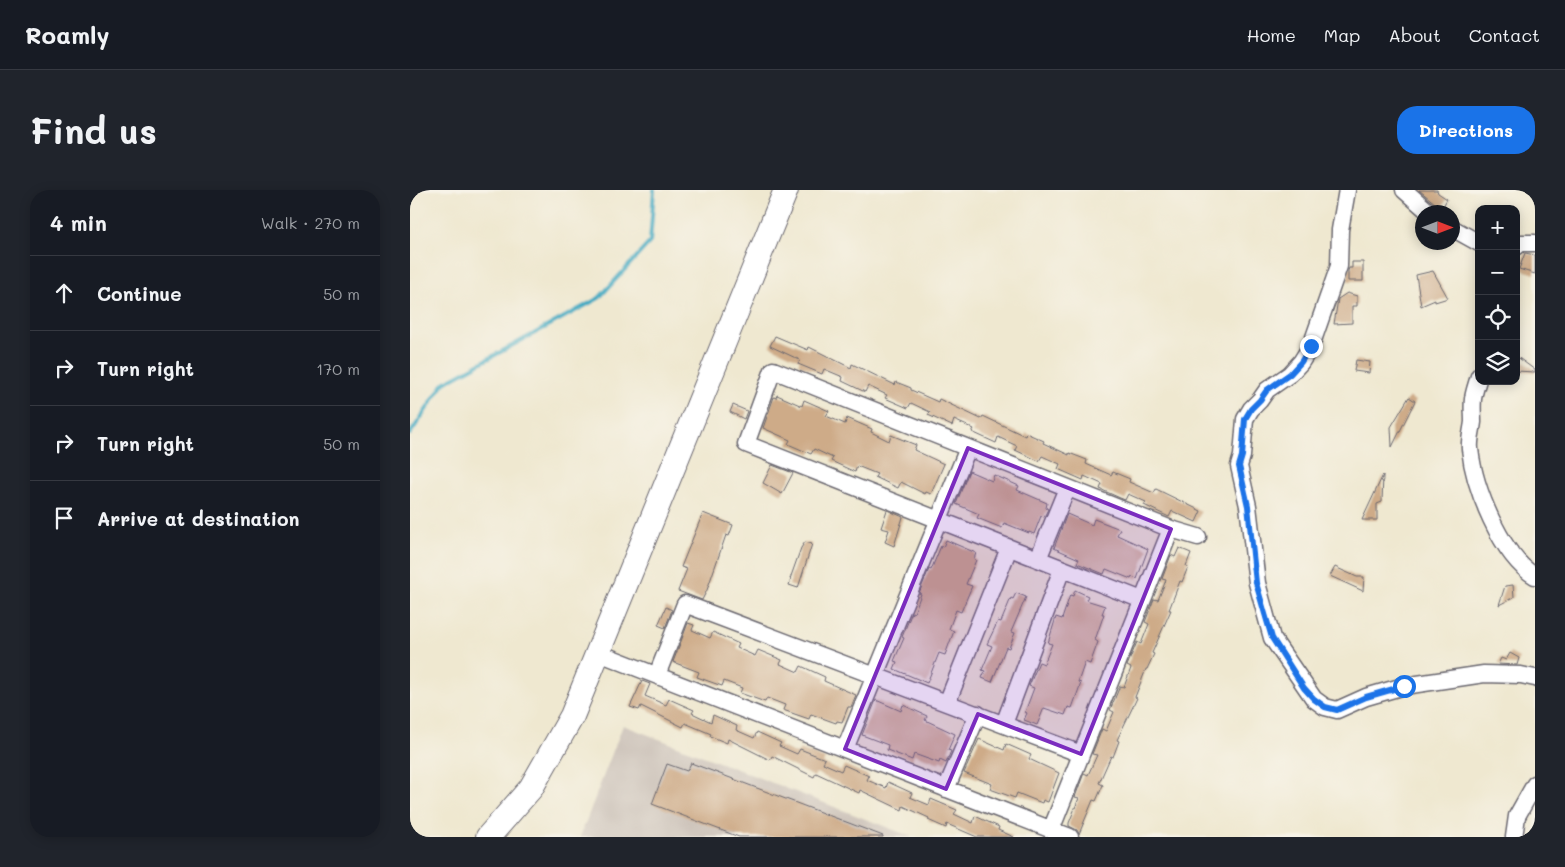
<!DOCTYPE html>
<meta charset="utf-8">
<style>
:root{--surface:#171b24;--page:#20242c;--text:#f1f3f6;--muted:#9ea1a6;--line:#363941;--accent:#1a73e8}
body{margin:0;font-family:Mali,sans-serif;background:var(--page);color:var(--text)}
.controls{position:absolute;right:15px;top:15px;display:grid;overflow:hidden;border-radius:10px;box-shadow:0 2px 12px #0003}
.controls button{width:45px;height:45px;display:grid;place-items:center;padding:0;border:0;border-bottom:1px solid var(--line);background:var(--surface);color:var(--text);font:25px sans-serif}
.compass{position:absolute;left:1005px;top:15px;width:45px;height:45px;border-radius:50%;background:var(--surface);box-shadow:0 2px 12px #0003;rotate:90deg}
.stop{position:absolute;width:15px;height:15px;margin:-11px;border:4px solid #1a73e8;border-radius:50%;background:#fff}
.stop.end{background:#1a73e8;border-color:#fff;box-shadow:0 1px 5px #0008}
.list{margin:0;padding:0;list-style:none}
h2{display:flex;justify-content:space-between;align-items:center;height:65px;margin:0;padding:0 20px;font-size:21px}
h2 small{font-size:16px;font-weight:400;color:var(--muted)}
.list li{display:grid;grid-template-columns:32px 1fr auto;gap:15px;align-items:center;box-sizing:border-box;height:75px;padding:0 20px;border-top:1px solid var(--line)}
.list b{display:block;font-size:19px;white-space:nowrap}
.list em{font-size:16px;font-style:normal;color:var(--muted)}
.icon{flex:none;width:28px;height:28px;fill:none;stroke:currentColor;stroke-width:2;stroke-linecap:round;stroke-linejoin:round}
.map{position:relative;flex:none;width:1125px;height:647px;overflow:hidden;border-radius:20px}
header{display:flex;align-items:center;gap:30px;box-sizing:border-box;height:70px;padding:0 25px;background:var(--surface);border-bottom:1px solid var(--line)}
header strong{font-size:24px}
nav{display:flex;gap:28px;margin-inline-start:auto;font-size:18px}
.intro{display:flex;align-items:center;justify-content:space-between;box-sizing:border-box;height:120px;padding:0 30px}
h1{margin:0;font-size:35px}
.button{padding:12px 22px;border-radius:20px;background:var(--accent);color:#fff;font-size:18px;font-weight:700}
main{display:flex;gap:30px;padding:0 30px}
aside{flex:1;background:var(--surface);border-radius:20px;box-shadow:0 2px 12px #0003}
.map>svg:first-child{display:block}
.industrial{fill:#ccc2b9}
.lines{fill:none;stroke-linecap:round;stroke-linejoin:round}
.stream{stroke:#43aac2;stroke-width:4}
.building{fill:#ceab88}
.minor-casing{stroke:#6a676f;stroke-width:19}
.highway-casing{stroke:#6a676f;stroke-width:26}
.minor{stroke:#fff;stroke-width:16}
.highway{stroke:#fff;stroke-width:24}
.route{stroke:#1a73e8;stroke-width:6}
.marked{fill:#7b2cbf;fill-opacity:0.2;stroke:#7b2cbf;stroke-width:4;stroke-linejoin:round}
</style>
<header>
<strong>Roamly</strong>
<nav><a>Home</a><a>Map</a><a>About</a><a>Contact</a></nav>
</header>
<div class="intro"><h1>Find us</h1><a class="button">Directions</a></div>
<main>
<aside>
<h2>4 min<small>Walk · 270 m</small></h2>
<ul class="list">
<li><svg class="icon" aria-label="ahead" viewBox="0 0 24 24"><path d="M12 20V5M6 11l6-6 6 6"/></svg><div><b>Continue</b></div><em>50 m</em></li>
<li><svg class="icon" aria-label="right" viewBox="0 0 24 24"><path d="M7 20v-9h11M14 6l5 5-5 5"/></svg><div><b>Turn right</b></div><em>170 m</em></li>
<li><svg class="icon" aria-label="right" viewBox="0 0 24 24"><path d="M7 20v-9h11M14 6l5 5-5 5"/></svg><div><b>Turn right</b></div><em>50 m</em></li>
<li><svg class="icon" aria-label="arrive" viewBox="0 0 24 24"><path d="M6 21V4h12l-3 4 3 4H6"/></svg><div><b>Arrive at destination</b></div></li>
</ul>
</aside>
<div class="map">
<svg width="1125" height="647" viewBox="0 0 1125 647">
<rect width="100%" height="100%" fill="#f7f3e8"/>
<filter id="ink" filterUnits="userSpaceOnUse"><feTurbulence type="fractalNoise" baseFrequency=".02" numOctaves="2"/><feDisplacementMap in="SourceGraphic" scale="10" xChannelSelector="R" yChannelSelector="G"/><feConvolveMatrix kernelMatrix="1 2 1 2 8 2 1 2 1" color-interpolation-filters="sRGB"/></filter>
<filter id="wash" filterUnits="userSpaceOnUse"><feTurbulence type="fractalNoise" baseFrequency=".0096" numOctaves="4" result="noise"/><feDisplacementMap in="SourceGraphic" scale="20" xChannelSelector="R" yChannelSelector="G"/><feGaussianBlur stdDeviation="1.12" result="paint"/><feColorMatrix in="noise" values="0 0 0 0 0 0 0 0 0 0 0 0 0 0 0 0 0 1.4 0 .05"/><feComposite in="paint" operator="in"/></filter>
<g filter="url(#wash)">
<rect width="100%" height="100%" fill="#efe8d0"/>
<path class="industrial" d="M213,535L502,647H170Z"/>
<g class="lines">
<path class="stream" d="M0,244L34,193L189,108L240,52L244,0"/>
</g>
<g id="blocks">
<path class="building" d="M1009,0H1027L1028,3L1037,9L1030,22L1026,14Z
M1115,63L1125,65V84L1109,79Z
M942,72H953V91H938V81L939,78H942Z
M1023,81L1038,108L1025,112V110L1011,116L1006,85Z
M937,103L947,106V116H942V133L924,134L928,109Z
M365,146L398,160L399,157L441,178L442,174L485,195L486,192L501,198V200L528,212L529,209L571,229L573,226L615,246L616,243L634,251L633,253L659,265V263L677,270L676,274L701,285L703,282L720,289L719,292L744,303L746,299L791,321L786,332L762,321L759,327L734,315L736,312L718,304L715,310L710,308L690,299L692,294L674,286L673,290L648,279L650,274L632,266L629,271L605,260L607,256L588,247L586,253L562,242L564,239L544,230L542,236L518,225L520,222L501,213L498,218L475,208L477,205L458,196L455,202L432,191L433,187L414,179L412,184L388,174L390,170L360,156Z
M1106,166L1125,180V182L1106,181Z
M946,170L960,172L959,183L944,181Z
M367,205L392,216L394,210L419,221L416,226L435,234L437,228L462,239L461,242L479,251L481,245L506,255L504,260L534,274L521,304L516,302L515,304L491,292L488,298L465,287L467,284L447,276L445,282L421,271L423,268L404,259L401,264L378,254L380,250L353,238L364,207L366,208Z
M999,207L1005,211L982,257L981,237Z
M323,215L337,221L334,229L320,222Z
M362,275L383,283L372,304L353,293Z
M559,281L582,291L584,285L609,296L607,300L637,313L636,318L638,319L634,327L631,326L624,344L619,342V343L594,333L592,338L567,328L569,324L546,314Z
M973,285L972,312L967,314V330H952Z
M477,320L493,327L484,356L475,352L479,340L471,338Z
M293,323L323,335L319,346L316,345L297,400L292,410L268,401L277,379L271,377Z
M657,324L682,335L684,329L710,339L707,345L738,359L727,389L722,387L721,389L696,379L694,384L667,373L669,369L644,358Z
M536,350L566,363L564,369L566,370L556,394L562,396L551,422L546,420L539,439L544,441L535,465L529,463L517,493L484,479L487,472L484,471L494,448L492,447L502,422L504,423L511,404L509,403L519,379L521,380L531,356L533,357Z
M395,352L402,354L388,398L379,395L381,389H380L391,358Z
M769,358L781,363L776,376L778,377L772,392L770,391L759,420H761L742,463L744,464L737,479H736L725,507L727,508L707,550L709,551L703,567L701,566L689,593L693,595L686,611L683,610L669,644L667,640L659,636V633L669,608L665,607L674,583L678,585L687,565L682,564L692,539L696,541L704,522L700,520L710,496L714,497L721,478L717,476L727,452L731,454L739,434L735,432L744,409L748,410L756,390L752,389L761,365L765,367Z
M925,377L947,387H954L953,401L920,386Z
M1103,395L1104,407L1089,415L1095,396Z
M665,400L678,406L676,410L695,416L692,424H694L685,450L688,452L680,474L675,472L668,492L671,493L662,518L658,517L655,525L634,518L627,535L614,530L617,523L615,522L624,498L619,496L629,472L634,474L642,454L638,453L646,427L652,429L660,405L663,406Z
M606,403L616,407L601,442L605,443L599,458L596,457L582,492L572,488L575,481L572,480L582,456L577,454L588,431L591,432L601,408L603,409Z
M256,417L262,420L255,438L248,435Z
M278,433L284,435L282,440L300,448L303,442L329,454L327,458L345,466L348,460L372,470L370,474L388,482L391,476L415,487L414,491L446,505L441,517H438L432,532L427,531L426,533L401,524L399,529L373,520L375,515L357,508L355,512L330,503L332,498L314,491L312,496L287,487L289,482L263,472Z
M1100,463L1109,468L1107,475L1088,474L1091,468L1096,470Z
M232,491L240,494L235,506L256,515L259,509L284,520L282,523L301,532L303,525L327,536L326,540L344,548L347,542L371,553L369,556L387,564L390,559L415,569L413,573L431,581L434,575L459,586L457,590L476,598L478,592L502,603L500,607L519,615L521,609L547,620L544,624L563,633L565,626L589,637L588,640L604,647H567L537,634L536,638L518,630L519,628L493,616L492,620L450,600L449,603L406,583L404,587L362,566L360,570L318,549L317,553L300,546L301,544L275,533L273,537L231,516L229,520L220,517Z
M466,510L491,521L493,515L517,526L515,530L545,544L538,560L541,561L536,573L530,570L529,573L504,564L502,570L477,560L478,555L452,545Z
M569,549L594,560L596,554L621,565L619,569L649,583L638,612L633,610L632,613L607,603L605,608L580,599L582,594L554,583Z
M281,573L473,646V647H329L242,614L257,574L277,581Z"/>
</g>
</g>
<g filter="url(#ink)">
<use href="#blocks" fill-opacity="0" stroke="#6a676f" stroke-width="1"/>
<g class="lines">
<defs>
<path id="minor" d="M937,0L930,40L929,76L901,156L891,172L880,184L857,200L850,210L841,219L835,229L832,266L829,276L838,316L847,393L862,448L904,509L915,517L927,520L956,507L994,496L1074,484L1111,485L1125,488
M994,0L1019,22
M1042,38L1069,53
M1106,57L1111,53H1125
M1069,186C1067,194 1064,201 1063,209C1062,217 1063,224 1063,232C1062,241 1059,250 1060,259C1064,297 1091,366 1125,386
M628,369L657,298
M732,410L336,254L363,180L761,339L788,347
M189,463L660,647
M247,485L275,414L671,564
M537,513L599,358
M594,534L652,379
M435,559L558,258
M536,599L568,524
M641,640L761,339
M1104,647L1107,626L1125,594"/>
<path id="highway" d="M78,647L121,598L162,526L376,0"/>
</defs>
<use href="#minor" class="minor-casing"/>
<use href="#highway" class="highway-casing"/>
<use href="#minor" class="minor"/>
<use href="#highway" class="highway"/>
</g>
</g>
<g class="lines" filter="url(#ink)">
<path class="route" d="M901,156L891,172L880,184L857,200L850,210L841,219L835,229L832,266L829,276L838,316L846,393L862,448L894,498L904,509L915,517L927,520L956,507L994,496"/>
</g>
<path class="marked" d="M558,258L761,339L671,564L568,524L536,599L435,559Z"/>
</svg>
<div class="controls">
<button>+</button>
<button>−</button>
<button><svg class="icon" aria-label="locate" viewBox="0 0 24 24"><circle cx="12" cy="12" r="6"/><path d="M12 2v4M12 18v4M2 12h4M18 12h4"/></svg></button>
<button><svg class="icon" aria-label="layers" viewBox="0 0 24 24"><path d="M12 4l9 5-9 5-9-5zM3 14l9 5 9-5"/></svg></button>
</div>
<svg class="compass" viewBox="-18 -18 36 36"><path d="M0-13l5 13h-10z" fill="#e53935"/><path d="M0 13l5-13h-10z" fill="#9ea1a6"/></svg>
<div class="stop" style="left:994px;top:496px"></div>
<div class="stop end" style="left:901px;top:156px"></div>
</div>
</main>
